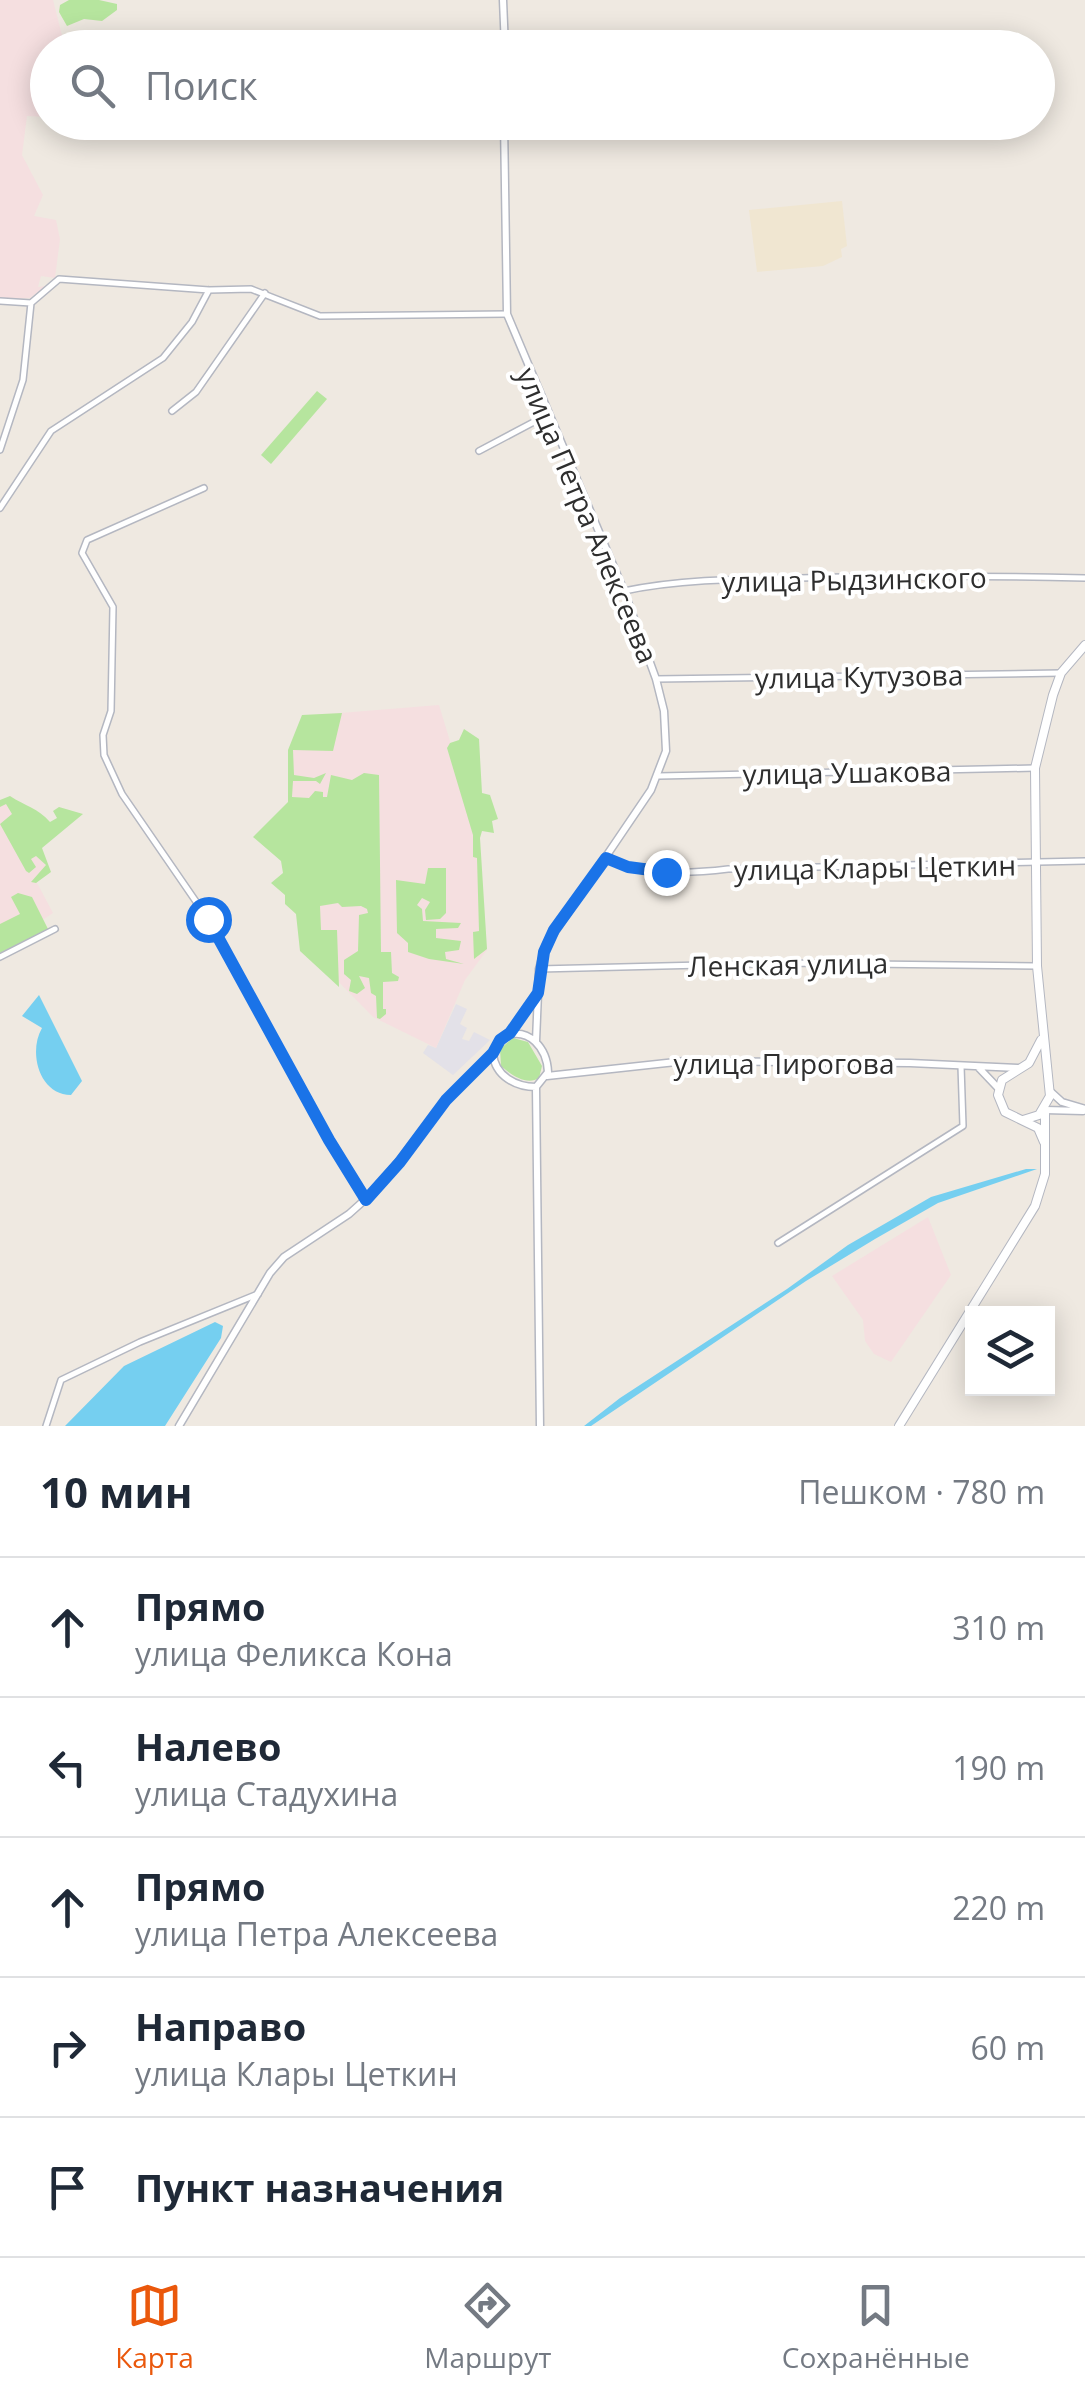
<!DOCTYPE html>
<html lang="ru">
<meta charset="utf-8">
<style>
:root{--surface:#fff;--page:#f2f2f3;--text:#1f2937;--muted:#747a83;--line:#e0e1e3;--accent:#ea580c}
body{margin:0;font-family:"Open Sans",sans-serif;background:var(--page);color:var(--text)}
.controls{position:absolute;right:30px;bottom:30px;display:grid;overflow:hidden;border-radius:0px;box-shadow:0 5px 25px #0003}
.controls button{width:90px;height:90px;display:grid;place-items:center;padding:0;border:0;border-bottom:2px solid var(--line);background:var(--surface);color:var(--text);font:50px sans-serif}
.stop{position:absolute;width:30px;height:30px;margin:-22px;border:8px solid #1a73e8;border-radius:50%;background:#fff}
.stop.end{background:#1a73e8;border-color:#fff;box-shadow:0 2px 10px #0008}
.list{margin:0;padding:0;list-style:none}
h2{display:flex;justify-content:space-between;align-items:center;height:130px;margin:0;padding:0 40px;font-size:42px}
h2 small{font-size:32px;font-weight:400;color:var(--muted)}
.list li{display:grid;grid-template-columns:65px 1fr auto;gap:30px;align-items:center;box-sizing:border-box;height:140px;padding:0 40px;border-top:2px solid var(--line)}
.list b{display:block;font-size:38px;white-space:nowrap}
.list p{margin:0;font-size:32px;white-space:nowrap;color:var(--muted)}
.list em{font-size:32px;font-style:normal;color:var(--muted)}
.icon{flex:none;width:55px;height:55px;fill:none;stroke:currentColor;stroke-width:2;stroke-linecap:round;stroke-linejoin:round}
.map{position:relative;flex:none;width:1085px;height:1426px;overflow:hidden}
.search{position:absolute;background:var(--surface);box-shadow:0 5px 25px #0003;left:30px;right:30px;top:30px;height:110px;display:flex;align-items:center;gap:25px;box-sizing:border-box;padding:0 35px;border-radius:55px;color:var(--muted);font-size:38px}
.sheet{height:830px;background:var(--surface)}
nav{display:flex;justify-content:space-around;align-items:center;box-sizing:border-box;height:140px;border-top:2px solid var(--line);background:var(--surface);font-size:28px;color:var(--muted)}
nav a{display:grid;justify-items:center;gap:5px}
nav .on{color:var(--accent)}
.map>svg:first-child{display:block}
.industrial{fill:#e3e1e8}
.education{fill:#f0e6d1}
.medical{fill:#f5dfe0}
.green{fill:#b6e59e}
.water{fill:#75cff0}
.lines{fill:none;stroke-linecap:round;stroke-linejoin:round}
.minor-casing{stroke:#b4b7c1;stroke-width:8}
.tertiary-casing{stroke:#b4b7c1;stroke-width:9}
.secondary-casing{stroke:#b4b7c1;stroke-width:10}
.minor{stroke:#fff;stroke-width:5}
.tertiary{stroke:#fff;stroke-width:6}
.secondary{stroke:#fff;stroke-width:8}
.route{stroke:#1a73e8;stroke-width:12}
.labels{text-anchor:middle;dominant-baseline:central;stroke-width:8;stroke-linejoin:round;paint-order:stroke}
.street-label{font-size:28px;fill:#2e2e2e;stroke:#fff}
</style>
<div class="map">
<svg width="1085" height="1426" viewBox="0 0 1085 1426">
<rect width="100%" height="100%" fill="#efe9e1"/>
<path class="industrial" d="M456,1004L467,1009L460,1024L467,1028L462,1039L469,1041L474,1032L490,1040L453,1075L423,1053L428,1045L436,1048Z"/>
<path class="education" d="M842,201L847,246L841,249L842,257L823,266L757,272L749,210Z"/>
<path class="medical" d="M0,0H53L65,47L48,48L47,117L27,116L22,155L43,195L34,216L56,220L60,239L55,278L41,276L38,287L46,286L30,298L0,300Z
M439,705L479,837L487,950L465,980L436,1048L373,1017L326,969L302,951L289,750L303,716Z
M11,796L49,872L36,881L53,913L0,948V801Z
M928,1217L951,1275L891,1362L874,1354L865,1341L863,1320L832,1276Z"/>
<path class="green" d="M69,0H99L117,4V10L102,21L84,19L67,26L59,12L60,5Z
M317,391L327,399L271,464L261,455Z
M342,713L333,751L293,750L294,775L314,778L326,773L320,784L316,781H293L292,797L309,798L315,791L323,792V797H327L331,775L352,780L364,773L379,775L381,952H391L392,973L399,977L398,981L383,982V1009H386V1014L380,1019L377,1018L376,996L371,993L369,978L359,976L365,988L357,994L349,991L351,980L344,974V960L358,951L359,915L368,913L367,909L361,906L342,907L338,903L320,906L321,930H337L339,987L300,951L296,914L285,904V895L271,883L283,873L281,861L253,837L288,802V750L302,715Z
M464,729L479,739L482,793L490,795L498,819L492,821L494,833L482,831L480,838L487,949L474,959L473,932L479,931L477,858L473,857V835L447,748L450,743L459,740Z
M10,796C25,806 38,808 50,822L57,818L53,811L59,807L83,814L42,848L51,872L36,883L31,882L46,865L36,856L31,859L36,867L29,873L26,871L0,824L12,814L6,804L0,807V800Z
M428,868H446V913L440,919L426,920L425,910L430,902L422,898L417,905L422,909L423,921L461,923L458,928L436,929V938L461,941L459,950L445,952L446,959L464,964L429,959L408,952V943L397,933L396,880L425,884Z
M18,893L32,897L48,929L0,953V924L20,914L11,897Z
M513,1038L528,1042L542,1066L539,1078C527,1086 511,1075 501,1066L500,1049Z"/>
<path class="water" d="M39,995L82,1081L71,1095C39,1095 28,1052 42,1028L22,1016Z
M1026,1169H1037L938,1203L875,1239L806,1281L591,1426H584L620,1398L787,1289L848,1245L931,1197Z
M215,1322L223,1326L221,1338L165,1426H65L124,1366Z"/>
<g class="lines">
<defs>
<path id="minor" d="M0,301L31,303L59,279L209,290L251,289L320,316L507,314
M172,411L196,392L265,293
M0,450L23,380L31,303
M479,451L547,415
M204,488L87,540L82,553L113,607L111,711L103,735L104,755L122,794L208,919L329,1140L366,1200
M0,508L51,431L163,358L192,322L209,290
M624,591C681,579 742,579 800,578C895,575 990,576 1085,578
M656,679L1061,673
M659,776L1035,768
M606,858C645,875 687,874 728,869L1085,861
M0,957L55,929
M539,969L783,963L1036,966
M778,1243L963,1126L961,1066
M46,1426L61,1380L140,1342L258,1294"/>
<path id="tertiary" d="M503,0L505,48
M504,122L507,314L624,591L656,679L664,711L666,751L651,790L546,945L539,969L536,1041
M510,1033L537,994
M493,1054C495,1076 516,1087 536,1087
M979,1068L998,1088
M547,1076L685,1061L910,1063L1018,1068
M536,1087L540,1426
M1051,1092L1062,1102L1085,1109
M1045,1110L1083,1111
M179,1426L270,1273L284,1257L349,1214L378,1188L446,1100L493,1053L505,1036C529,1027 547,1048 548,1072L536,1087"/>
<path id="secondary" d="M1041,1040L1029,1063L1002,1080L998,1095L1005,1112L1038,1128L1044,1142
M1023,1120L1039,1115L1050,1096L1037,966L1035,768L1053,695L1061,673L1085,645
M899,1426L1035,1206L1045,1174V1111"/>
</defs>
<use href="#minor" class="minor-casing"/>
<use href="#tertiary" class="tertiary-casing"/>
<use href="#secondary" class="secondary-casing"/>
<use href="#minor" class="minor"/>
<use href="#tertiary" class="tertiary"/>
<use href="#secondary" class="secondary"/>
</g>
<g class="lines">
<path class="route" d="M208,919L329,1140L366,1200L400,1162L446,1100L493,1053L500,1040L510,1033L538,993L544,952L554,930L606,858L628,867L666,872"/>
</g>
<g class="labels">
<g class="street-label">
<text transform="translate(588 515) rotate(67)">улица Петра Алексеева</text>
<text transform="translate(854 579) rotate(-1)">улица Рыдзинского</text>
<text transform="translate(859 676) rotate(-1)">улица Кутузова</text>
<text transform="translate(847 772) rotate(-1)">улица Ушакова</text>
<text transform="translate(875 867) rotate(-1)">улица Клары Цеткин</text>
<text transform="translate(788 964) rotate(-1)">Ленская улица</text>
<text x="784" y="1063">улица Пирогова</text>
</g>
</g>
</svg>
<div class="controls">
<button><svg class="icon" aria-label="layers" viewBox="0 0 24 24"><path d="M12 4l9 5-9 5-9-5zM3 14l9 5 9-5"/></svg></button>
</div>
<div class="stop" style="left:208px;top:919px"></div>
<div class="stop end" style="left:666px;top:872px"></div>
<div class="search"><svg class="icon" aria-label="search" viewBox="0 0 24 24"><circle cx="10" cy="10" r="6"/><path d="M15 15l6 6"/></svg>Поиск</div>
</div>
<section class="sheet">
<h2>10 мин<small>Пешком · 780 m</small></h2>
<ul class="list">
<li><svg class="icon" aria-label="ahead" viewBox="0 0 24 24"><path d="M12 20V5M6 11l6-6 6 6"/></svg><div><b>Прямо</b><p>улица Феликса Кона</p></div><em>310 m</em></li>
<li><svg class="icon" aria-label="left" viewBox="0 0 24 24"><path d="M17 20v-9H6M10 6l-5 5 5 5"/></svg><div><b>Налево</b><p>улица Стадухина</p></div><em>190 m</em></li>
<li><svg class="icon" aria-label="ahead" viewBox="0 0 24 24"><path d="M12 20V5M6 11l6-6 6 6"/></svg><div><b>Прямо</b><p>улица Петра Алексеева</p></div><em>220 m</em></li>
<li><svg class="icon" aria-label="right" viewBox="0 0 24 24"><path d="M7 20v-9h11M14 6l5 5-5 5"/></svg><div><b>Направо</b><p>улица Клары Цеткин</p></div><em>60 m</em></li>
<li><svg class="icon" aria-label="arrive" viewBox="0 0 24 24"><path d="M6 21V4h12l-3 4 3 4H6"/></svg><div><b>Пункт назначения</b></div></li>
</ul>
</section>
<nav>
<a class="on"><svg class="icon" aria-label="map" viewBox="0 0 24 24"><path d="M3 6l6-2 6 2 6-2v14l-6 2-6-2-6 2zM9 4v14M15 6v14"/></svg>Карта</a>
<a><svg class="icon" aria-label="directions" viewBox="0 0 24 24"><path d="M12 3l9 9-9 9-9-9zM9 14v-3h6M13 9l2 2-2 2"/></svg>Маршрут</a>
<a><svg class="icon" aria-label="saved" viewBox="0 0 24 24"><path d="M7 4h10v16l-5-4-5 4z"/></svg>Сохранённые</a>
</nav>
